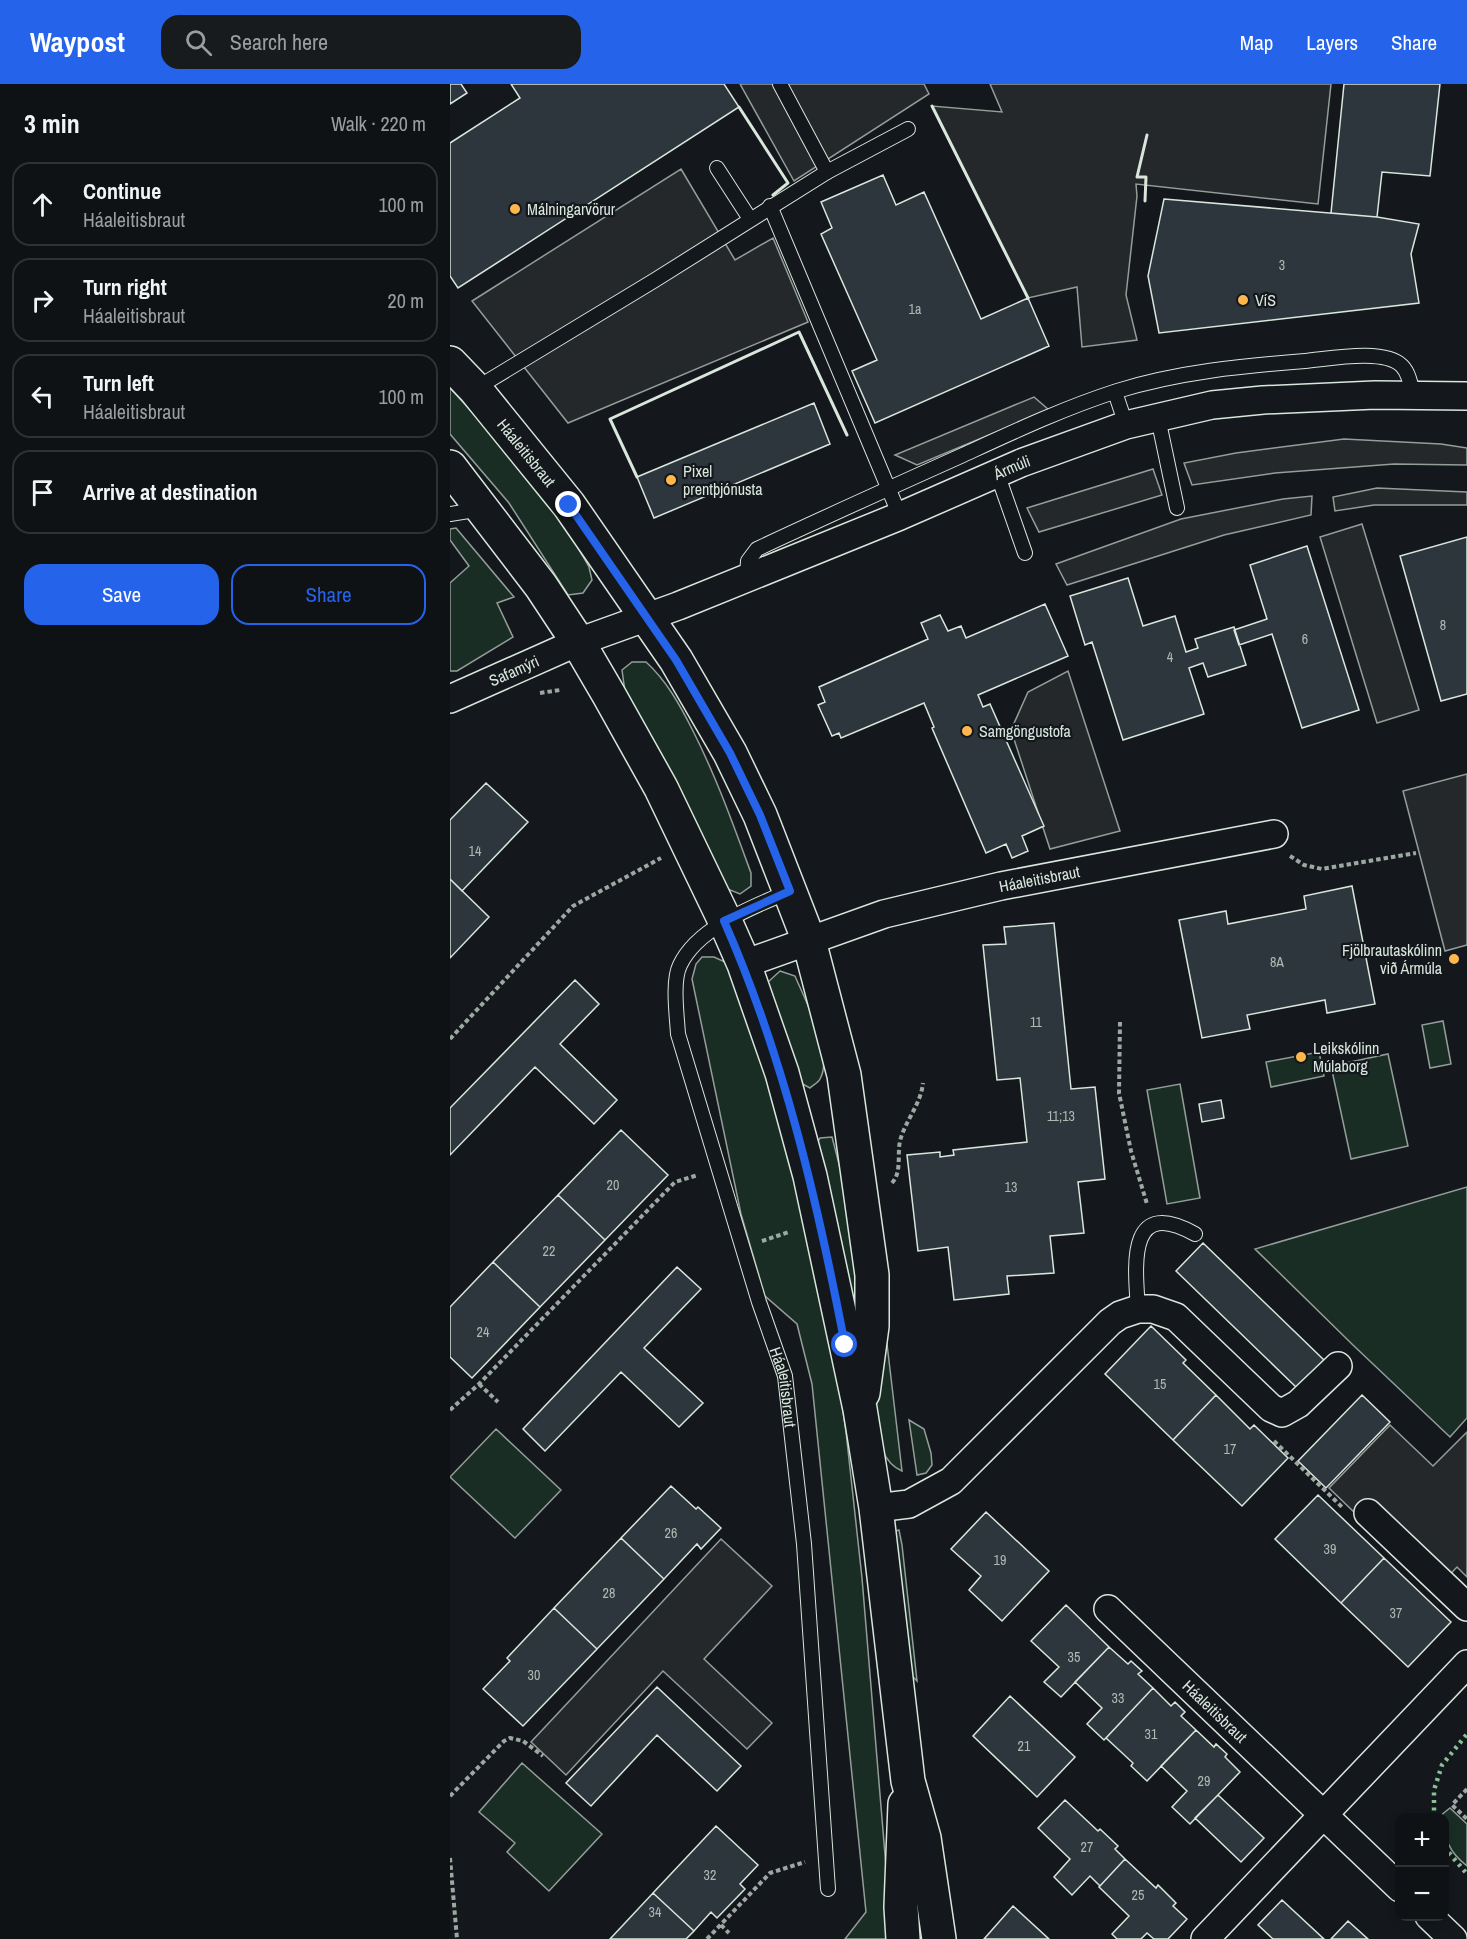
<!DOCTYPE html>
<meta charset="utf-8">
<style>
:root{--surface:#0f1215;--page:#181b1e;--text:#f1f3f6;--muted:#9b9ea0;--line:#2f3234;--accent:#2563eb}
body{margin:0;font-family:"Archivo Narrow",sans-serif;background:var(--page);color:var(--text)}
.controls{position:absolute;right:18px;bottom:18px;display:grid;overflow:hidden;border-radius:12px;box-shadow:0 3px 9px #0003}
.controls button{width:54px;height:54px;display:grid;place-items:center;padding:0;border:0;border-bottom:2px solid var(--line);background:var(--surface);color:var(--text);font:30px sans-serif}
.stop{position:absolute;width:18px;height:18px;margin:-14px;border:4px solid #2563eb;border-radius:50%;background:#fff}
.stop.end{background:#2563eb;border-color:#fff;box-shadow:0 2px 6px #0008}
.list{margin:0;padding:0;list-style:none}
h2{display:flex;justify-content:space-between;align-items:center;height:78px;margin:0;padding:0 24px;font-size:26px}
h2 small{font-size:20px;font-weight:400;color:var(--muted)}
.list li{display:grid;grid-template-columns:39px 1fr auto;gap:18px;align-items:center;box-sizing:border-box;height:84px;margin:0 12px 12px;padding:0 12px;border:2px solid var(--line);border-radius:18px}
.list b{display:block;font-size:22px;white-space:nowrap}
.list p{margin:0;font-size:20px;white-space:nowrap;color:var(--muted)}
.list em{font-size:20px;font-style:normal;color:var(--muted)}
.actions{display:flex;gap:12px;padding:18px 24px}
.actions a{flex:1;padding:14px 0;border:2px solid var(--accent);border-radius:18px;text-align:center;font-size:21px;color:var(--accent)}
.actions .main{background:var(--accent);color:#fff}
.icon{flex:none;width:33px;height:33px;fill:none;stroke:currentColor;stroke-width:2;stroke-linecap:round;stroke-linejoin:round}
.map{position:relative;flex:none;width:1017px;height:1855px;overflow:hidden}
header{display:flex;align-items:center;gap:36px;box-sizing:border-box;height:84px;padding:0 30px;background:var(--accent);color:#fff}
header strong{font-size:28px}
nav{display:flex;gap:33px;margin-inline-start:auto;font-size:21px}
.search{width:420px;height:54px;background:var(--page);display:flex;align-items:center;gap:15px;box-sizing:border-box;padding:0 21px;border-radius:18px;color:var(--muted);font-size:22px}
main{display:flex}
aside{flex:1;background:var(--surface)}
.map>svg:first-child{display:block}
.green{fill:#1a2d24;stroke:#939e99;stroke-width:1.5}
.parking{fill:#24282b;stroke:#939e99;stroke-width:1.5}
.building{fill:#2c363c;stroke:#d8e6dc;stroke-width:1.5}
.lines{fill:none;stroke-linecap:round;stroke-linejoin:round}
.lane-casing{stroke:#d8e6dc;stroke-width:16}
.street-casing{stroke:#d8e6dc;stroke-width:30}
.secondary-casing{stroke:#d8e6dc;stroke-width:36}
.path{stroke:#9da8a2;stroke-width:4;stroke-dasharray:4.5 3;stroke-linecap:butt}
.lane{stroke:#14181c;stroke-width:14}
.street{stroke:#14181c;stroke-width:27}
.secondary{stroke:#14181c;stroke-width:33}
.hedge{stroke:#8ac095;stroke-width:4.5;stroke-dasharray:3 4.5;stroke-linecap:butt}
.wall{stroke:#d8e6dc;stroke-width:3}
.route{stroke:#2563eb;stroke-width:8}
.poi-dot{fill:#ffb74d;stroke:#14181c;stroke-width:2}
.labels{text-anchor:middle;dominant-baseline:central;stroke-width:4.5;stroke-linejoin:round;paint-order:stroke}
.number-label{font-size:14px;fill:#adbab4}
.poi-label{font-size:16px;fill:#d8e6dc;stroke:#14181c;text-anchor:start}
.street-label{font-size:16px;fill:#d8e6dc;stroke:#14181c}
</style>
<header>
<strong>Waypost</strong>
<div class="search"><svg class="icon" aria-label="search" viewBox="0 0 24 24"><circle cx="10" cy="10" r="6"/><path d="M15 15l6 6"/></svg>Search here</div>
<nav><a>Map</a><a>Layers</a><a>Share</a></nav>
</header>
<main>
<aside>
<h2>3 min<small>Walk · 220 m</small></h2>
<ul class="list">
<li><svg class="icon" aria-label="ahead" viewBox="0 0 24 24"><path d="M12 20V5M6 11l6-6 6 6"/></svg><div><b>Continue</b><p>Háaleitisbraut</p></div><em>100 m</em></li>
<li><svg class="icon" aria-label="right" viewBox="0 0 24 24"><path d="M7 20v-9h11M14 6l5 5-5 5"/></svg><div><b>Turn right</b><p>Háaleitisbraut</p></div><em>20 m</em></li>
<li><svg class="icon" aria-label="left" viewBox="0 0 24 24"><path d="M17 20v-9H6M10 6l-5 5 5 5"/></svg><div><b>Turn left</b><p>Háaleitisbraut</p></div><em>100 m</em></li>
<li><svg class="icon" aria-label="arrive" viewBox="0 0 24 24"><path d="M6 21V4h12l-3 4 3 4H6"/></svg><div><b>Arrive at destination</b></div></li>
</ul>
<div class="actions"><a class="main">Save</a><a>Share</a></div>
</aside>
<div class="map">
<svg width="1017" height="1855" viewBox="0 0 1017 1855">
<rect width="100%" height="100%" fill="#14181c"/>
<path class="green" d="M0,304L60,370L120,450L139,483L142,496L133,509L118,511L59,419L0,350Z
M6,444L64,513L47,519L63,553L7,587H0V499L19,482L0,456V445Z
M182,578H196C216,596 230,621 242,645C266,692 283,740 301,789V802L290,810L275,804L177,622L172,586Z
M252,873H264L275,878L286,896L324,1007L375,1205L396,1348L412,1494L442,1855H395L416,1828L362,1300L347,1240L315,1212L291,1130L242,895L246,880Z
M330,887L345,892C355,916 384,970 370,995C368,999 363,1001 360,1004L347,997L316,913L318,898Z
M993,937L1001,980L980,984L972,941Z
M869,968L874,992L821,1003L816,978Z
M938,970L958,1062L901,1075L881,982Z
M730,1000L750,1114L717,1120L697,1006Z
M382,1053L410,1161V1215L400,1219L364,1064L370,1054Z
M1017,1103V1334L1000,1353L904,1262L805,1165Z
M435,1243L452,1387C410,1369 429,1278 435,1243Z
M459,1336L474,1345L481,1369L482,1381L476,1389L467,1391Z
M46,1345L111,1406L65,1454L0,1393Z
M449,1446L452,1461L467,1597L462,1592L442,1448Z
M72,1679L152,1750L99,1807L57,1768L65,1759L29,1728Z
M1000,1724L1017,1740V1782C999,1768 994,1755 994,1734L990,1732Z"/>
<path class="parking" d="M290,0H474L479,10L344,97Z
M540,0H881L868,120L686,100L687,112L676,211L687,256L632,263L627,203L578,214L482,22L552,28Z
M231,85L285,176L323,154L358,238L118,339L22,217Z
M584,313L599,326L467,381L445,371Z
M894,355L991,360L1017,364V381L944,380L825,389L742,401L734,379L786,369Z
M703,385L712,411L589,448L577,424Z
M927,404L1017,408V421H924L885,427L883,413Z
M862,412L861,431L774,451L617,501L606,480L731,435L833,415Z
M912,440L969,626L927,639L870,453Z
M618,587L670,747L600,765L561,646L578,608Z
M1017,690V861L995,867L953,707Z
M940,1341L983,1382L1017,1348V1493L1007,1483L985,1506L879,1404Z
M271,1455L322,1502L254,1575L322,1639L297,1665L213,1587L116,1691L81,1658Z"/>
<path class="building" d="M0,0H11L17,9L0,20Z
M61,0H274L289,23L8,204L0,192V59L70,14Z
M894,0H990L980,92L932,88L927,133L881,129Z
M433,91L446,121L474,108L531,235L578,214L599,262L425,339L402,287L427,276L371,150L382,144L371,118Z
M714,115L927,133L969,140L961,170L969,219L709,249L698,192Z
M364,319L380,360L204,434L187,393Z
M1017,453V610L991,617L950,472Z
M857,462L909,626L852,644L822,550L789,561L784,546L817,535L800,481Z
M678,494L693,542L725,532L736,568L748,564L745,555L784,543L796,581L758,593L753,579L739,584L754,630L673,656L642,558L635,561L620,512Z
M595,520L618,572L528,611L533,623L540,620L594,742L572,752L578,767L562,774L556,760L536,769L482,644L484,643L474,619L391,654L389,649L382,652L368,621L375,618L369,603L478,555L471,539L490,531L498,547L511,542L516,554Z
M36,699L78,738L12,807L0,795V736Z
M0,795L39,833L0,874Z
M902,802L925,920L877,929L875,916L797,931L800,945L752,954L729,836L776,827L778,840L856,825L854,812Z
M604,839L621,1005L645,1003L655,1095L628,1098L634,1149L600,1152L604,1189L557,1192L559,1210L504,1216L498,1163L468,1167L457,1071L490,1068V1073L504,1071L503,1066L577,1058L570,994L547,996L533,861L556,860L554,843Z
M125,896L149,920L110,960L167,1016L144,1040L85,983L0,1071V1024Z
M771,1016L774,1034L752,1038L749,1020Z
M171,1046L218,1091L155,1156L108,1111Z
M108,1111L155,1156L90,1223L43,1178Z
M753,1159L874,1276L847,1304L726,1187Z
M43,1178L90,1223L22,1294L0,1273V1223Z
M227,1183L251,1205L194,1264L253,1319L229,1343L171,1288L95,1367L73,1345Z
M701,1242L736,1276L733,1279L766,1311L723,1356L655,1290Z
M766,1311L800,1345L804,1341L838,1374L792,1422L723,1356Z
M912,1311L940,1338L876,1404L848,1377Z
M221,1402L246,1425L248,1423L271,1444L251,1465L247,1460L214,1495L171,1454Z
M868,1411L934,1474L891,1519L825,1455Z
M536,1428L599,1487L552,1537L519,1506L531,1492L501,1465Z
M171,1454L214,1495L147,1565L104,1524Z
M934,1474L1001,1538L958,1583L891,1519Z
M616,1521L659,1563L611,1613L594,1598L609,1583L581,1557Z
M104,1524L147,1565L73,1642L33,1605L60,1577L57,1574Z
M659,1563L678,1580L681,1577L692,1587L688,1590L703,1604L654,1656L637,1640L652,1624L625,1598Z
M207,1603L291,1682L267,1707L207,1651L141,1722L116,1699Z
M703,1604L721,1622L725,1618L735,1628L731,1632L746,1646L697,1697L681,1682L683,1679L656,1654Z
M560,1612L625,1673L587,1713L523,1652Z
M746,1646L764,1663L766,1660L777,1670L775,1673L790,1688L740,1740L722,1723L737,1707L711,1682Z
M768,1711L814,1754L791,1778L745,1734Z
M615,1716L648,1747L650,1745L668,1762L665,1765L675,1775L650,1802L640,1792L622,1811L604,1793L620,1775L588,1744Z
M266,1742L308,1781L290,1800L295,1805L267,1834L261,1828L244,1847L203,1809Z
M675,1775L706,1804L708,1801L726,1819L723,1822L737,1835L718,1855H704L697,1849L691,1855H667L662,1850L679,1832L649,1803Z
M203,1809L244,1847L236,1855H160Z
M832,1816L874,1855H823L808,1841Z
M563,1822L599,1855H534Z
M898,1837L918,1855H881Z"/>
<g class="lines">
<defs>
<g id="lane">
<path d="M267,84L300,135"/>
<path d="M377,88L458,45"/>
<path d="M320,122L450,432"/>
<path d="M25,305L205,196L377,88L330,0"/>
<path d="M665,308L676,341"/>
<path d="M708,334L727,424"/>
<path d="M547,389L575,469"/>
<path d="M0,430L31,425"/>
<path d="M297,494L298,477L307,465C375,433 444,402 513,371C563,348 614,324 667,307C728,288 792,282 855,277C879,275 934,264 952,282C959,289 961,301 963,311"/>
<path id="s1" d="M340,807C303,823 248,843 230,881C222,897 227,932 228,950L309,1218L335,1292L354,1460L378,1805"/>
<path d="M688,1225C685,1181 677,1112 745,1150"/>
</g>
<g id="street">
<path id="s2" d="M0,615L128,558L228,522L450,432L571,379L676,341L762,321L813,316L925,311L1017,312"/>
<path id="s3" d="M294,880L434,830L551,802L824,750"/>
<path d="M426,1424L459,1420L501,1397L660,1238L670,1231L688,1225H703L726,1233L821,1324L832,1329L848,1320L888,1282"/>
<path d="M918,1429L1017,1523"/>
<path id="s4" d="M658,1525L950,1804"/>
<path d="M979,1832L1003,1855"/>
<path d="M755,1855L1017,1580"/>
</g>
<g id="secondary">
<path id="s5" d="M0,279L25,305L119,421L226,576L280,669L310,731L359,857L394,991L422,1191V1242L413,1309"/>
<path d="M0,383L91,502L128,558L159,611L211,704L275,837L294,880L332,989L360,1092L410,1325L426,1424L458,1697L474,1754L489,1855"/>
<path d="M453,1855L451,1823L455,1720"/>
</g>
</defs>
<use href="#lane" class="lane-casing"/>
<use href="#street" class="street-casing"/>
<use href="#secondary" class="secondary-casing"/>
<path class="path" d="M90,609L110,606
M840,772L854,781L872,785L966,769
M670,938L669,1009L681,1067L697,1120
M0,955L123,822L211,774
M442,1099C452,1088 447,1071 450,1057C455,1037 471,1020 473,999
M312,1157L339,1148
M29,1300L48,1318
M0,1326L29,1300L225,1098L248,1091
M824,1357L892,1423
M1017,1705L1002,1721L1017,1735
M0,1712L54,1657L60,1654L73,1657L93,1672
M0,1774L7,1855
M271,1841L279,1849
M257,1855L320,1789L355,1778"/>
<use href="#lane" class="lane"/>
<use href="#street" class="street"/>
<use href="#secondary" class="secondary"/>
<path class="hedge" d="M984,1734V1706L992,1681L1017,1650
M994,1763L1017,1790"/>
<path class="wall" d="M482,22L578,214
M289,23L338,99L323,111
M695,117L696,93H687L697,51
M187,393L160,335L349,248L397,351"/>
</g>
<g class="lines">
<path class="route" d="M119,421L226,576L280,669L310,731L340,807L274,837C334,973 367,1116 395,1261"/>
</g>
<g class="poi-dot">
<circle cx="65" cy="125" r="6"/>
<circle cx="793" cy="216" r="6"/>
<circle cx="221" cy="396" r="6"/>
<circle cx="517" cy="647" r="6"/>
<circle cx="1004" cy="875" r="6"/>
<circle cx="851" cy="973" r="6"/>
</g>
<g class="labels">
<g class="number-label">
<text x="832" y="181">3</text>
<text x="465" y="225">1a</text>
<text x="993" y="541">8</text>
<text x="855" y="555">6</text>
<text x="720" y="573">4</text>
<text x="25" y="767">14</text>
<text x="827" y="878">8A</text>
<text x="586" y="938">11</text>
<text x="611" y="1032">11;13</text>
<text x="163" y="1101">20</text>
<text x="561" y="1103">13</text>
<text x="99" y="1167">22</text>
<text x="33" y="1248">24</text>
<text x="710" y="1300">15</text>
<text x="780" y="1365">17</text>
<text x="221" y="1449">26</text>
<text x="880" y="1465">39</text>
<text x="550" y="1476">19</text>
<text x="159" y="1509">28</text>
<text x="946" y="1529">37</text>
<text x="624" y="1573">35</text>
<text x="84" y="1591">30</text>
<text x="668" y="1614">33</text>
<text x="701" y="1650">31</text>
<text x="574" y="1662">21</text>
<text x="754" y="1697">29</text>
<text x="637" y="1763">27</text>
<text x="260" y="1791">32</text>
<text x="688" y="1811">25</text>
<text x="205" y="1828">34</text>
</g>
<g class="poi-label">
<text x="77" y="125">Málningarvörur</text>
<text x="805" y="216">VíS</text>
<text x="233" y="387">Pixel<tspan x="233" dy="18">prentþjónusta</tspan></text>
<text x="529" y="647">Samgöngustofa</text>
<text x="992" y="866" text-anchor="end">Fjölbrautaskólinn<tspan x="992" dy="18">við Ármúla</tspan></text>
<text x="863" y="964">Leikskólinn<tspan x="863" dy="18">Múlaborg</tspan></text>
</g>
<g class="street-label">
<text stroke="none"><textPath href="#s5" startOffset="118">Háaleitisbraut</textPath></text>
<text stroke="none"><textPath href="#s2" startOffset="608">Ármúli</textPath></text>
<text stroke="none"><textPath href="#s2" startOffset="70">Safamýri</textPath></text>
<text stroke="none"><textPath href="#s3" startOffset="308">Háaleitisbraut</textPath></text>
<text stroke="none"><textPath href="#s1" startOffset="574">Háaleitisbraut</textPath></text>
<text stroke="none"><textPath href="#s4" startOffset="148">Háaleitisbraut</textPath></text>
</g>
</g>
</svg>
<div class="controls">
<button>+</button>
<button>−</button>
</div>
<div class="stop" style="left:395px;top:1261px"></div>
<div class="stop end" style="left:119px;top:421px"></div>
</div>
</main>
